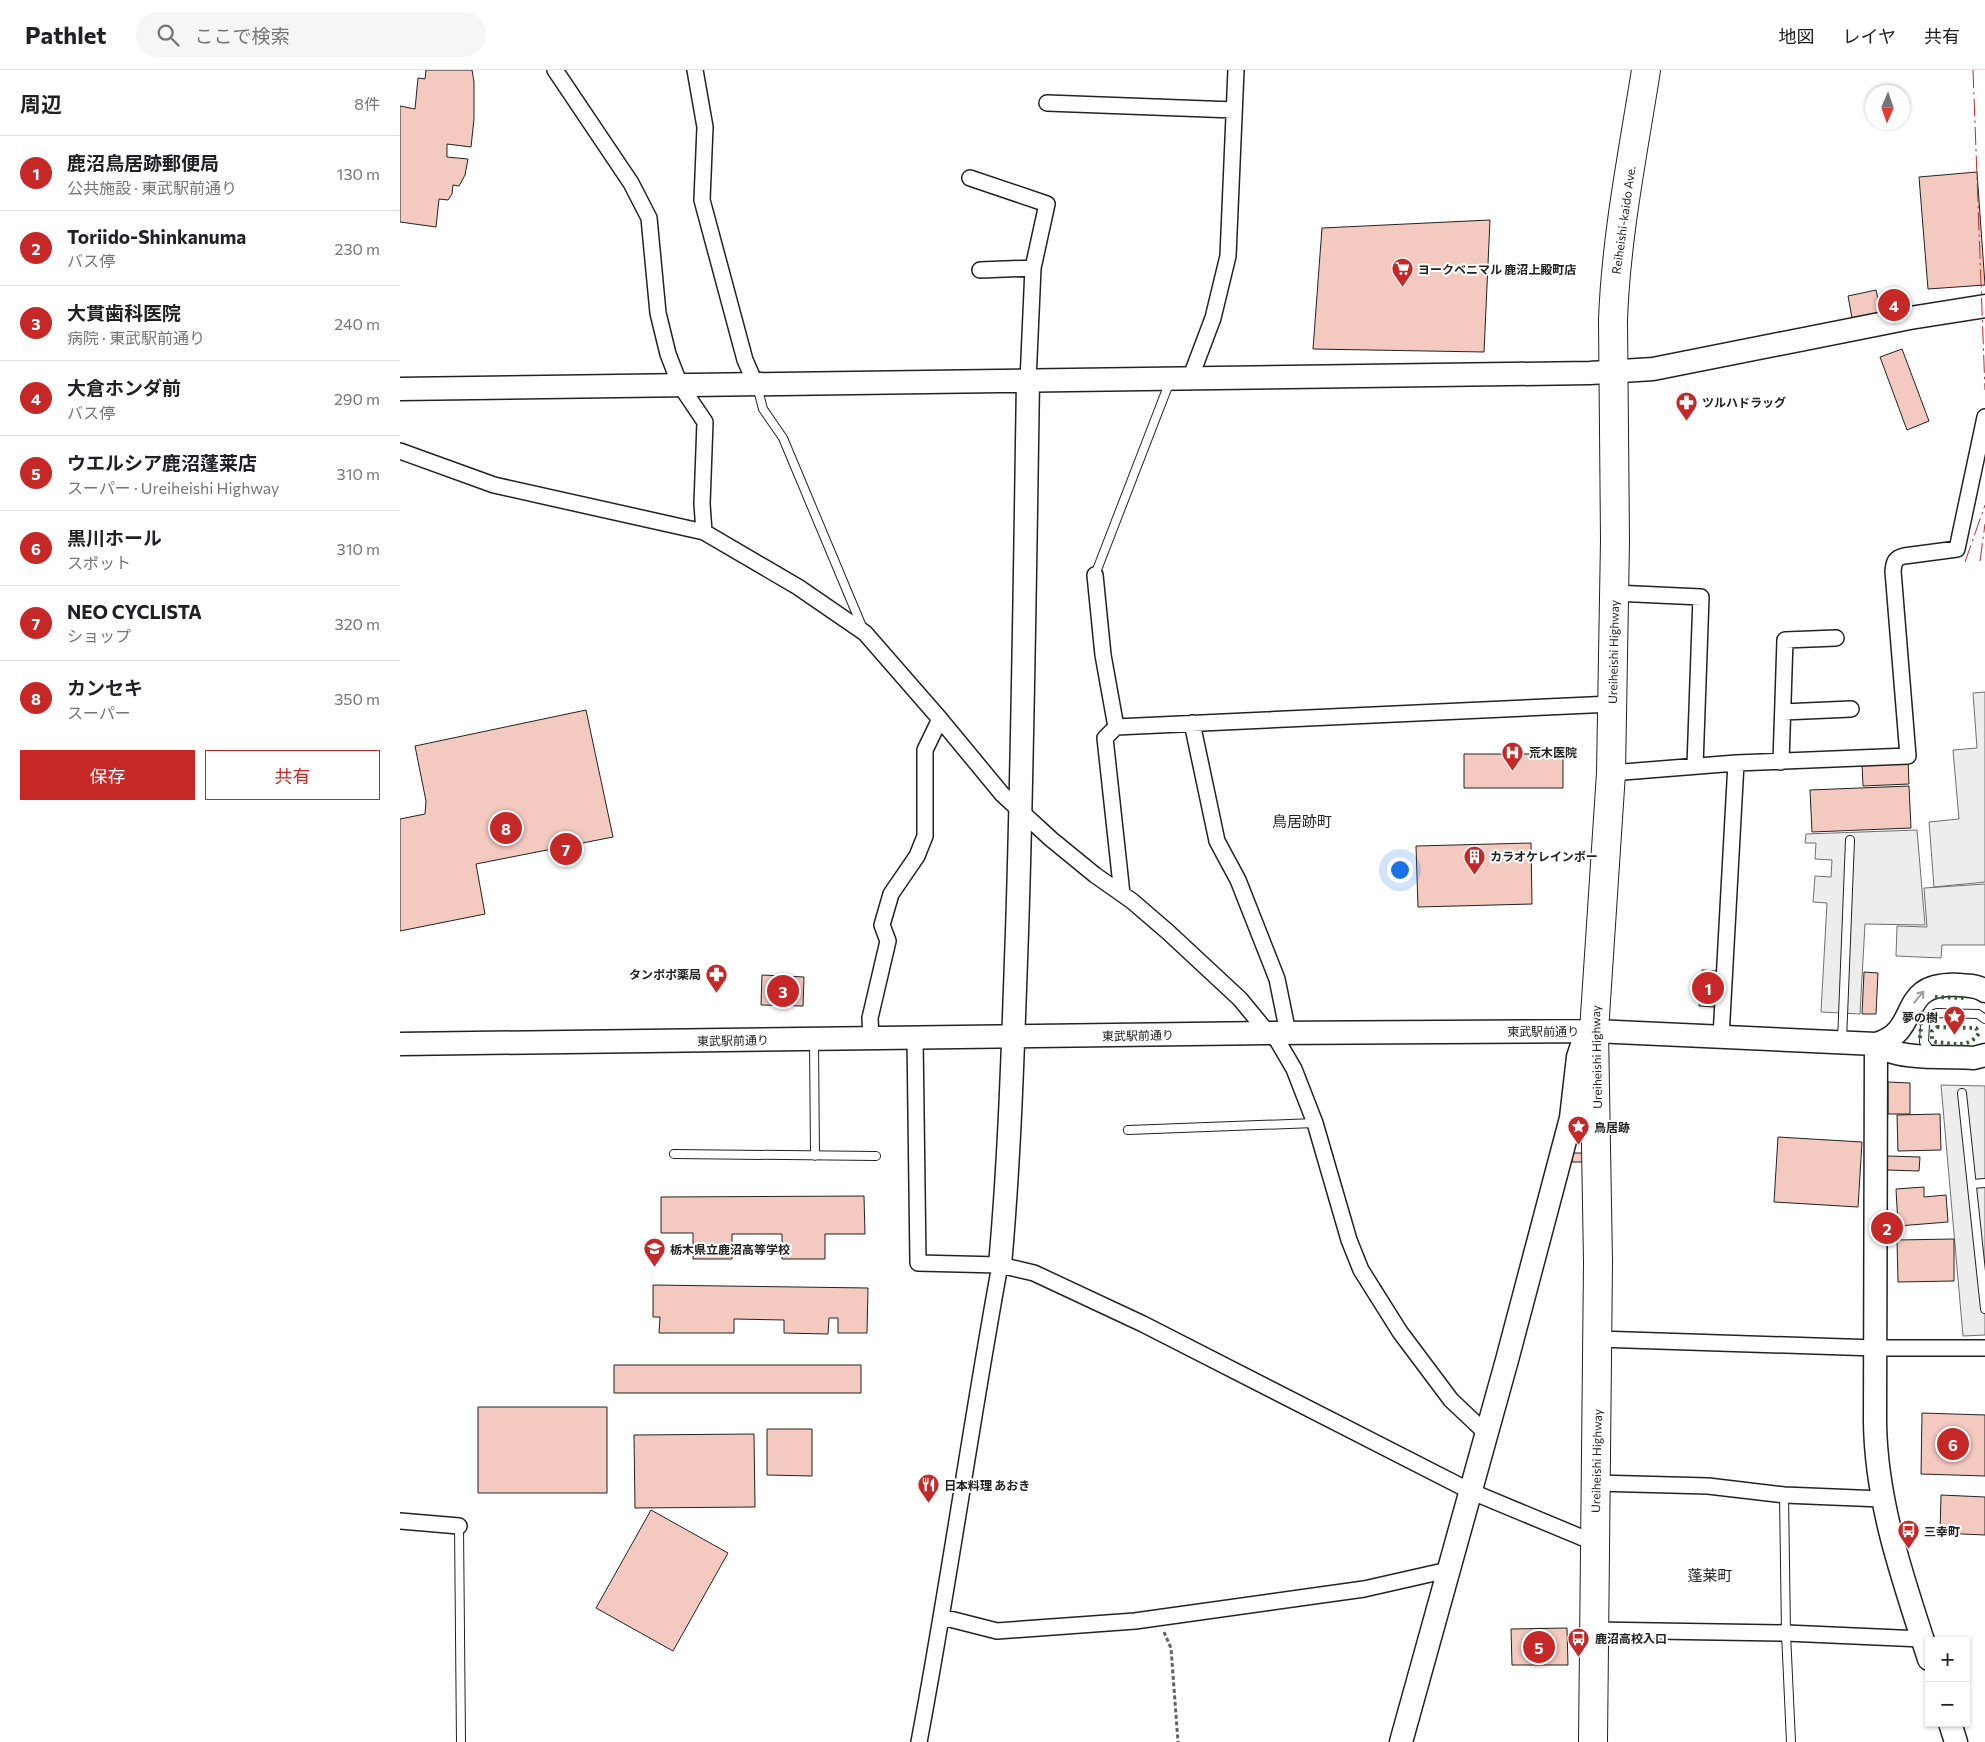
<!DOCTYPE html>
<html lang="ja">
<meta charset="utf-8">
<style>
:root{--surface:#fff;--page:#f6f6f6;--text:#202124;--muted:#757577;--line:#e0e0e0;--accent:#c62828}
body{margin:0;font-family:Commissioner,"Noto Sans JP",sans-serif;background:var(--page);color:var(--text)}
.controls{position:absolute;right:15px;bottom:15px;display:grid;overflow:hidden;border-radius:0px;box-shadow:0 1px 4px #0004}
.controls button{width:45px;height:45px;display:grid;place-items:center;padding:0;border:0;border-bottom:1px solid var(--line);background:var(--surface);color:var(--text);font:25px sans-serif}
.compass{position:absolute;left:1465px;top:15px;width:45px;height:45px;border-radius:50%;background:var(--surface);box-shadow:0 1px 4px #0004;rotate:182deg}
.you{position:absolute;left:999px;top:799px;width:18px;height:18px;margin:-12px;border:4px solid #fff;border-radius:50%;background:#1a73e8;box-shadow:0 0 0 8px #1a73e833}
.badge{display:grid;place-items:center;width:32px;height:32px;border-radius:50%;background:var(--accent);color:#fff;font-size:16px;font-weight:700}
.pin{position:absolute;translate:-50% -50%;border:2px solid #fff;box-shadow:0 1px 5px #0006}
.list{margin:0;padding:0;list-style:none}
h2{display:flex;justify-content:space-between;align-items:center;height:65px;margin:0;padding:0 20px;font-size:21px}
h2 small{font-size:16px;font-weight:400;color:var(--muted)}
.list li{display:grid;grid-template-columns:32px 1fr auto;gap:15px;align-items:center;box-sizing:border-box;height:75px;padding:0 20px;border-top:1px solid var(--line)}
.list b{display:block;font-size:19px;white-space:nowrap}
.list p{margin:0;font-size:16px;white-space:nowrap;color:var(--muted)}
.list em{font-size:16px;font-style:normal;color:var(--muted)}
.actions{display:flex;gap:10px;padding:15px 20px}
.actions a{flex:1;padding:11px 0;border:1px solid var(--accent);border-radius:0px;text-align:center;font-size:18px;color:var(--accent)}
.actions .main{background:var(--accent);color:#fff}
.icon{flex:none;width:28px;height:28px;fill:none;stroke:currentColor;stroke-width:2;stroke-linecap:round;stroke-linejoin:round}
.map{position:relative;flex:none;width:1585px;height:1672px;overflow:hidden}
header{display:flex;align-items:center;gap:30px;box-sizing:border-box;height:70px;padding:0 25px;background:var(--surface);border-bottom:1px solid var(--line)}
header strong{font-size:24px}
nav{display:flex;gap:28px;margin-inline-start:auto;font-size:18px}
.search{width:350px;height:45px;background:var(--page);display:flex;align-items:center;gap:12px;box-sizing:border-box;padding:0 18px;border-radius:28px;color:var(--muted);font-size:19px}
main{display:flex}
aside{flex:1;background:var(--surface)}
.map>svg:first-child{display:block}
.parking{fill:#ededed;stroke:#6f6f6f}
.building{fill:#f3c9c0;stroke:#222}
.lines{fill:none;stroke-linecap:round;stroke-linejoin:round}
.lane-casing{stroke:#222;stroke-width:10}
.street-casing{stroke:#222;stroke-width:18}
.secondary-casing{stroke:#222;stroke-width:25}
.highway-casing{stroke:#222;stroke-width:30}
.path{stroke:#646464;stroke-width:3;stroke-dasharray:4 2.5;stroke-linecap:butt}
.lane{stroke:#fff;stroke-width:8}
.street{stroke:#fff;stroke-width:15}
.secondary{stroke:#fff;stroke-width:22}
.highway{stroke:#fff;stroke-width:28}
.hedge{stroke:#2f5e38;stroke-width:4;stroke-dasharray:2.5 4;stroke-linecap:butt}
.power{stroke:#c62828;stroke-width:1;stroke-dasharray:18 4 2.5 4;stroke-linecap:butt}
.oneway{stroke:#9c9c9c}
.labels{text-anchor:middle;dominant-baseline:central;stroke-width:4;stroke-linejoin:round;paint-order:stroke}
.street-label{font-size:12px;fill:#222;stroke:#fff}
.poi-label{font-size:12px;font-weight:bold;fill:#222;stroke:#fff;text-anchor:start}
.quarter-label{font-size:15px;fill:#222;stroke:#fff}
</style>
<header>
<strong>Pathlet</strong>
<div class="search"><svg class="icon" aria-label="search" viewBox="0 0 24 24"><circle cx="10" cy="10" r="6"/><path d="M15 15l6 6"/></svg>ここで検索</div>
<nav><a>地図</a><a>レイヤ</a><a>共有</a></nav>
</header>
<main>
<aside>
<h2>周辺<small>8件</small></h2>
<ul class="list">
<li><span class="badge">1</span><div><b>鹿沼鳥居跡郵便局</b><p>公共施設 · 東武駅前通り</p></div><em>130 m</em></li>
<li><span class="badge">2</span><div><b>Toriido-Shinkanuma</b><p>バス停</p></div><em>230 m</em></li>
<li><span class="badge">3</span><div><b>大貫歯科医院</b><p>病院 · 東武駅前通り</p></div><em>240 m</em></li>
<li><span class="badge">4</span><div><b>大倉ホンダ前</b><p>バス停</p></div><em>290 m</em></li>
<li><span class="badge">5</span><div><b>ウエルシア鹿沼蓬莱店</b><p>スーパー · Ureiheishi Highway</p></div><em>310 m</em></li>
<li><span class="badge">6</span><div><b>黒川ホール</b><p>スポット</p></div><em>310 m</em></li>
<li><span class="badge">7</span><div><b>NEO CYCLISTA</b><p>ショップ</p></div><em>320 m</em></li>
<li><span class="badge">8</span><div><b>カンセキ</b><p>スーパー</p></div><em>350 m</em></li>
</ul>
<div class="actions"><a class="main">保存</a><a>共有</a></div>
</aside>
<div class="map">
<svg width="1585" height="1672" viewBox="0 0 1585 1672">
<rect width="100%" height="100%" fill="#fff"/>
<path class="parking" d="M1585,622V812L1534,817L1529,752L1559,749L1553,680L1577,678L1573,623Z
M1517,760L1525,855L1465,854L1460,944L1421,942L1427,833L1413,832L1415,806L1431,807L1432,790L1415,789L1416,773H1405L1406,764Z
M1585,814V875H1542L1541,888L1496,886L1497,856L1527,857L1524,818Z
M1541,1015L1585,1016V1265L1563,1266Z"/>
<path class="building" d="M26,0H72L74,12V49L71,77L47,74V87L68,89L65,105L59,116L53,115L52,124L48,130L39,129L36,157L0,152V36L15,39L18,8L25,9Z
M1577,102L1585,215L1528,219L1519,107Z
M1090,150L1084,282L913,279L922,158Z
M1476,220L1481,243L1452,248L1448,226Z
M1502,279L1529,351L1507,360L1480,287Z
M186,640L213,767L76,794L85,844L0,861V749L25,744L26,731L15,676Z
M1064,684H1163V718H1064Z
M1508,691L1509,714L1463,716L1462,693Z
M1509,716L1511,758L1412,762L1410,720Z
M1131,773L1132,834L1018,837L1016,776Z
M1302,900L1317,901L1314,937L1299,936Z
M1464,902L1478,903L1476,944H1462Z
M362,905L404,907L403,936L361,935Z
M1488,1012L1510,1013V1044H1488Z
M1540,1044L1541,1080L1498,1081L1497,1045Z
M1378,1067L1462,1072L1458,1137L1374,1132Z
M1172,1083H1184L1183,1092H1172Z
M1487,1086L1520,1087L1519,1101L1487,1100Z
M1524,1117V1127L1546,1125L1548,1152L1498,1156L1496,1119Z
M464,1126L465,1164H425V1189H382V1164H332V1189H293V1163H261V1127Z
M1554,1169V1211L1498,1212L1497,1170Z
M253,1215L468,1218L467,1263H438V1248H429L428,1264L384,1263V1250L334,1249V1263H259L260,1247H253Z
M214,1295H461V1323H214Z
M78,1337H207V1423H78Z
M1522,1343L1585,1345V1406L1521,1404Z
M367,1359H412V1406L367,1405Z
M354,1364L355,1437L235,1438L234,1365Z
M1541,1425L1585,1427V1465L1540,1463Z
M251,1440L328,1483L273,1581L196,1538Z
M1167,1558L1168,1595H1112L1111,1559Z"/>
<g class="lines">
<defs>
<path id="lane" d="M357,316L363,339L383,368L463,559
M695,505L770,311
M414,971L415,1086
M1442,971L1450,770
M1531,982L1524,972L1525,954L1529,946L1537,943L1578,944L1585,949
M1562,1023L1585,1239
M728,1060L915,1053
M274,1084L476,1086
M1572,1114L1585,1113
M1384,1425L1386,1563L1391,1672
M59,1456L61,1672"/>
<path id="street" d="M155,0L231,113L249,148L258,243L268,284L280,315L305,352L302,434L304,462L398,517L465,563L540,649L602,724L651,769L695,805L732,831L768,862L840,929L868,963L877,970L894,999L915,1053L949,1170L961,1200L1000,1262L1051,1330L1087,1364
M295,0L305,57L302,130L345,290L356,315
M647,33L834,40
M570,108L647,134L633,198L628,311
M580,200L633,198
M790,309L813,248L828,186L836,0
M0,381L94,415L304,462
M695,505L703,585L716,657L705,668L722,824
M1214,523L1301,527L1295,696
M1383,642L1451,639
M792,653L817,771L838,810L877,909L888,963
M716,657L1212,634
M1381,692L1385,570L1436,568
M1211,703L1336,693L1508,686L1493,501C1494,492 1495,488 1504,486L1557,479L1585,347
M515,967L518,1193L600,1195L634,1203L743,1254L1070,1421L1195,1473
M1321,967L1336,693
M471,968L470,948L488,871L482,855L491,824L517,786L525,766V680L540,649
M1198,1269L1475,1278H1585
M1196,1413L1308,1416L1384,1425L1482,1429
M0,1451L59,1456
M542,1547L597,1561L735,1551L964,1519L1048,1500
M1194,1560L1386,1563L1522,1569
M519,1672C549,1513 571,1353 600,1195"/>
<path id="secondary" d="M0,319L1190,303L1253,299L1510,248L1585,236
M0,974L868,963L1194,961L1476,974C1524,960 1494,912 1559,915C1569,916 1577,915 1585,921
M1476,974L1475,1352C1476,1434 1504,1512 1529,1589
M1476,974C1497,991 1548,986 1574,988L1585,985
M600,1195C610,1084 613,973 617,862C623,678 625,495 628,311
M1550,1653L1556,1672
M1001,1672L1107,1290L1171,1048L1178,987L1182,975L1194,961"/>
<path id="highway" d="M1193,1672L1198,1192L1194,961L1211,703L1215,470L1213,250C1216,166 1233,83 1246,0"/>
</defs>
<use href="#lane" class="lane-casing"/>
<use href="#street" class="street-casing"/>
<use href="#secondary" class="secondary-casing"/>
<use href="#highway" class="highway-casing"/>
<path class="path" d="M764,1562L771,1578L778,1672"/>
<use href="#lane" class="lane"/>
<use href="#street" class="street"/>
<use href="#secondary" class="secondary"/>
<use href="#highway" class="highway"/>
<path class="hedge" d="M1535,927L1566,928
M1537,957L1576,958L1579,963C1569,979 1553,973 1536,972L1532,970V961Z
M1520,968L1522,941"/>
<path class="power" d="M1573,0L1585,320
M1580,491L1585,454
M1565,492L1585,435"/>
</g>
<defs><path id="oneway-shaft" d="M-6 0H5M1.5-3L5.5 0L1.5 3" fill="none" stroke-width="1.6" stroke-linecap="round" stroke-linejoin="round" transform="scale(1.25)"/></defs>
<use class="oneway" href="#oneway-shaft" transform="translate(1519 927) rotate(-50)"/>
<defs>
<symbol id="supermarket-pin" viewBox="-11 -11 22 30"><path d="M0 17L-7.5 6A9.5 9.5 0 1 1 7.5 6Z" fill="#c62828" stroke="#fff"/><path d="M-6-5.5h2.5l.6 2H6L4.5 2H-2.5L-4.4-4H-6ZM-1.5 3.2a1.3 1.3 0 1 0 .1 0ZM3 3.2a1.3 1.3 0 1 0 .1 0Z" fill="#fff"/></symbol>
<symbol id="pharmacy-pin" viewBox="-11 -11 22 30"><path d="M0 17L-7.5 6A9.5 9.5 0 1 1 7.5 6Z" fill="#c62828" stroke="#fff"/><path d="M-2-6h4v4h4v4h-4v4h-4v-4h-4v-4h4Z" fill="#fff"/></symbol>
<symbol id="hospital-pin" viewBox="-11 -11 22 30"><path d="M0 17L-7.5 6A9.5 9.5 0 1 1 7.5 6Z" fill="#c62828" stroke="#fff"/><path d="M-5-5h3v3.5h4V-5h3V5h-3V1.5h-4V5h-3Z" fill="#fff"/></symbol>
<symbol id="building-pin" viewBox="-11 -11 22 30"><path d="M0 17L-7.5 6A9.5 9.5 0 1 1 7.5 6Z" fill="#c62828" stroke="#fff"/><path d="M-4-6H4V6H1V3H-1V6H-4ZM-2.5-4.3h1.7v1.8h-1.7ZM.8-4.3h1.7v1.8H.8ZM-2.5-1h1.7V.8h-1.7ZM.8-1h1.7V.8H.8Z" fill="#fff"/></symbol>
<symbol id="sight-pin" viewBox="-11 -11 22 30"><path d="M0 17L-7.5 6A9.5 9.5 0 1 1 7.5 6Z" fill="#c62828" stroke="#fff"/><path d="M0-6L1.8-2.2L6-1.7L2.9 1.2L3.7 5.4L0 3.3L-3.7 5.4L-2.9 1.2L-6-1.7L-1.8-2.2Z" fill="#fff"/></symbol>
<symbol id="school-pin" viewBox="-11 -11 22 30"><path d="M0 17L-7.5 6A9.5 9.5 0 1 1 7.5 6Z" fill="#c62828" stroke="#fff"/><path d="M0-5L7-2L0 1L-7-2ZM-4 1L0 2.5L4 1V4Q0 6-4 4Z" fill="#fff"/></symbol>
<symbol id="restaurant-pin" viewBox="-11 -11 22 30"><path d="M0 17L-7.5 6A9.5 9.5 0 1 1 7.5 6Z" fill="#c62828" stroke="#fff"/><path d="M-5-6h1v4h1v-4h1v4h1v-4h1v5L-1.5 .5V6h-2V.5L-5-1ZM5-6V6H3V1.5H1.5Q1.5-4 5-6Z" fill="#fff"/></symbol>
<symbol id="bus-pin" viewBox="-11 -11 22 30"><path d="M0 17L-7.5 6A9.5 9.5 0 1 1 7.5 6Z" fill="#c62828" stroke="#fff"/><path d="M-5-6H5V4H4V6H2V4H-2V6H-4V4H-5ZM-3.5-4V0h7V-4ZM-3.5 1.2v1.5H-2V1.2ZM2 1.2v1.5H3.5V1.2Z" fill="#fff"/></symbol>
</defs>
<g fill-rule="evenodd">
<use href="#supermarket-pin" x="990" y="186" width="25" height="34"/>
<use href="#pharmacy-pin" x="1274" y="320" width="25" height="34"/>
<use href="#hospital-pin" x="1100" y="670" width="25" height="34"/>
<use href="#building-pin" x="1062" y="774" width="25" height="34"/>
<use href="#pharmacy-pin" x="304" y="892" width="25" height="34"/>
<use href="#sight-pin" x="1542" y="934" width="25" height="34"/>
<use href="#sight-pin" x="1166" y="1044" width="25" height="34"/>
<use href="#school-pin" x="242" y="1166" width="25" height="34"/>
<use href="#restaurant-pin" x="516" y="1402" width="25" height="34"/>
<use href="#bus-pin" x="1496" y="1448" width="25" height="34"/>
<use href="#bus-pin" x="1166" y="1556" width="25" height="34"/>
</g>
<g class="labels">
<g class="street-label">
<text transform="translate(1223 150) rotate(-82)">Reiheishi-kaido Ave.</text>
<text transform="translate(1213 582) rotate(-89)">Ureiheishi Highway</text>
<text x="1143" y="961">東武駅前通り</text>
<text transform="translate(738 965) rotate(-1)">東武駅前通り</text>
<text transform="translate(333 970) rotate(-1)">東武駅前通り</text>
<text transform="translate(1196 987) rotate(-91)">Ureiheishi Highway</text>
<text transform="translate(1196 1391) rotate(-89)">Ureiheishi Highway</text>
</g>
<g class="poi-label">
<text x="1018" y="199">ヨークベニマル 鹿沼上殿町店</text>
<text x="1302" y="332">ツルハドラッグ</text>
<text x="1129" y="682">荒木医院</text>
<text x="1090" y="786">カラオケレインボー</text>
<text x="301" y="904" text-anchor="end">タンポポ薬局</text>
<text x="1538" y="947" text-anchor="end">夢の樹</text>
<text x="1194" y="1057">鳥居跡</text>
<text x="270" y="1179">栃木県立鹿沼高等学校</text>
<text x="544" y="1415">日本料理 あおき</text>
<text x="1524" y="1461">三幸町</text>
<text x="1195" y="1568">鹿沼高校入口</text>
</g>
<g class="quarter-label">
<text x="902" y="751">鳥居跡町</text>
<text x="1310" y="1505">蓬莱町</text>
</g>
</g>
</svg>
<div class="controls">
<button>+</button>
<button>−</button>
</div>
<svg class="compass" viewBox="-18 -18 36 36"><path d="M0-13l5 13h-10z" fill="#e53935"/><path d="M0 13l5-13h-10z" fill="#757577"/></svg>
<div class="you"></div>
<div class="pin badge" style="left:1308px;top:918px">1</div>
<div class="pin badge" style="left:1487px;top:1158px">2</div>
<div class="pin badge" style="left:383px;top:921px">3</div>
<div class="pin badge" style="left:1494px;top:235px">4</div>
<div class="pin badge" style="left:1139px;top:1577px">5</div>
<div class="pin badge" style="left:1553px;top:1374px">6</div>
<div class="pin badge" style="left:166px;top:779px">7</div>
<div class="pin badge" style="left:106px;top:758px">8</div>
</div>
</main>
